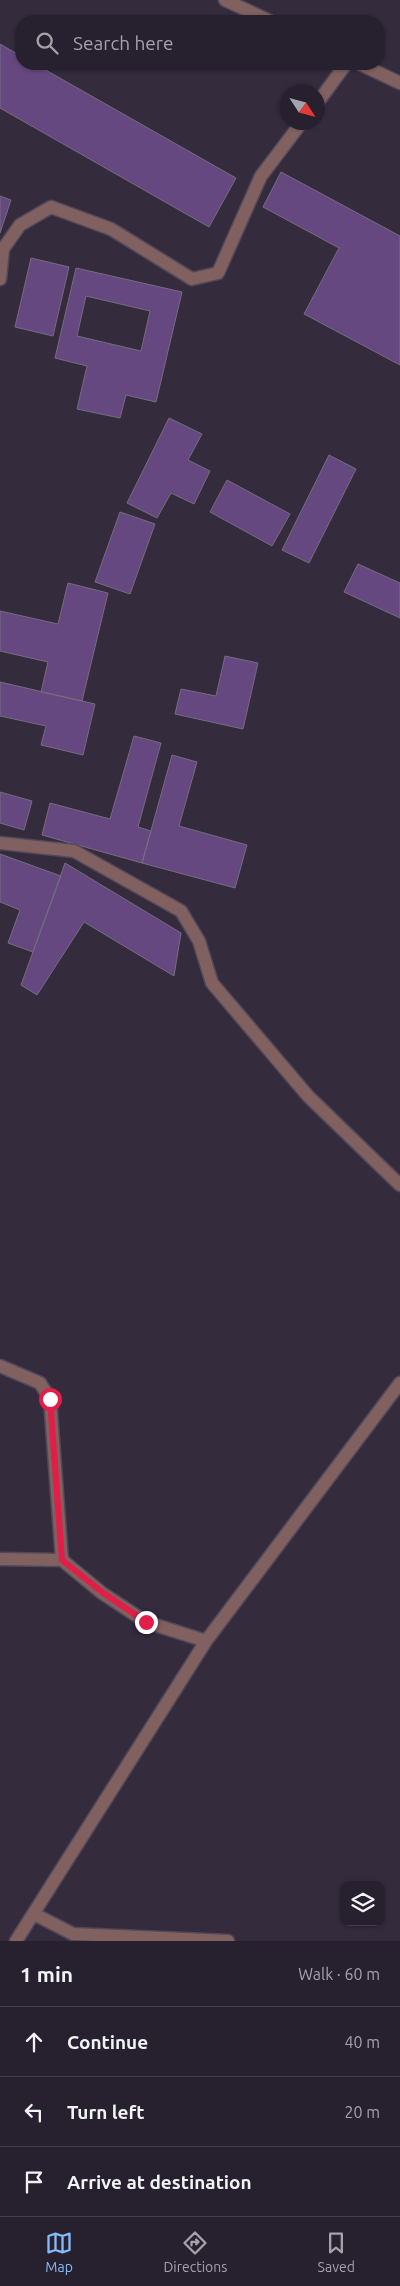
<!DOCTYPE html>
<meta charset="utf-8">
<style>
:root{--surface:#27202e;--page:#2f2836;--text:#f1f3f6;--muted:#a4a3aa;--line:#433e4a;--accent:#85bbfb}
body{margin:0;font-family:Ubuntu,sans-serif;background:var(--page);color:var(--text)}
.controls{position:absolute;right:15px;bottom:15px;display:grid;overflow:hidden;border-radius:10px;box-shadow:0 1px 4px #0004}
.controls button{width:45px;height:45px;display:grid;place-items:center;padding:0;border:0;border-bottom:1px solid var(--line);background:var(--surface);color:var(--text);font:25px sans-serif}
.compass{position:absolute;left:280px;top:85px;width:45px;height:45px;border-radius:50%;background:var(--surface);box-shadow:0 1px 4px #0004;rotate:126deg}
.stop{position:absolute;width:15px;height:15px;margin:-11px;border:4px solid #e11d48;border-radius:50%;background:#fff}
.stop.end{background:#e11d48;border-color:#fff;box-shadow:0 1px 5px #0008}
.list{margin:0;padding:0;list-style:none}
h2{display:flex;justify-content:space-between;align-items:center;height:65px;margin:0;padding:0 20px;font-size:21px}
h2 small{font-size:16px;font-weight:400;color:var(--muted)}
.list li{display:grid;grid-template-columns:32px 1fr auto;gap:15px;align-items:center;box-sizing:border-box;height:70px;padding:0 20px;border-top:1px solid var(--line)}
.list b{display:block;font-size:19px;white-space:nowrap}
.list em{font-size:16px;font-style:normal;color:var(--muted)}
.icon{flex:none;width:28px;height:28px;fill:none;stroke:currentColor;stroke-width:2;stroke-linecap:round;stroke-linejoin:round}
.map{position:relative;flex:none;width:400px;height:1941px;overflow:hidden}
.search{position:absolute;background:var(--surface);box-shadow:0 1px 4px #0004;left:15px;right:15px;top:15px;height:55px;display:flex;align-items:center;gap:12px;box-sizing:border-box;padding:0 18px;border-radius:20px;color:var(--muted);font-size:19px}
.sheet{height:275px;background:var(--surface)}
nav{display:flex;justify-content:space-around;align-items:center;box-sizing:border-box;height:70px;border-top:1px solid var(--line);background:var(--surface);font-size:14px;color:var(--muted)}
nav a{display:grid;justify-items:center;gap:2px}
nav .on{color:var(--accent)}
.map>svg:first-child{display:block}
.building{fill:#654880;stroke:#766c80;fill-rule:evenodd}
.lines{fill:none;stroke-linecap:round;stroke-linejoin:round}
.minor-casing{stroke:#514859;stroke-width:15}
.minor{stroke:#816060;stroke-width:12}
.route{stroke:#e11d48;stroke-width:6}
</style>
<div class="map">
<svg width="400" height="1941" viewBox="0 0 400 1941">
<rect width="100%" height="100%" fill="#342b3d"/>
<path class="building" d="M0,44L21,56V64H35L236,178L209,227L0,108Z
M281,172L400,236V365L304,314L339,248L263,207Z
M0,196L11,200L0,233Z
M31,258L69,267L53,336L15,327Z
M76,268L182,292L156,402L126,395L120,418L77,409L87,366L55,358ZM86,296L150,311L141,351L77,336Z
M169,418L202,434L188,460L210,471L194,504L171,493L157,518L127,503Z
M329,455L356,469L309,563L282,550Z
M227,480L290,514L272,546L210,512Z
M120,512L155,524L130,594L95,582Z
M358,564L400,583V618L344,592Z
M68,583L108,593L82,701L41,692L48,662L0,651V611L58,624Z
M225,656L258,663L243,729L175,714L181,689L216,696Z
M0,682L95,704L83,755L41,745L46,726L0,716Z
M134,736L161,743L138,827L151,831L142,863L42,835L50,803L110,819Z
M172,755L197,762L179,826L247,845L235,888L142,863Z
M0,792L32,801L24,830L0,823Z
M0,854L61,876L33,952L8,943L20,910L0,902Z
M65,863L181,933L174,976L84,922L37,995L21,985Z"/>
<g class="lines">
<defs>
<path id="minor" d="M225,0L270,21
M360,64L400,83
M318,102L346,64
M0,279L3,249L20,225L51,207L111,229L192,279L218,273L261,176L302,122
M0,843L74,851L181,911L199,941L212,983L308,1096L400,1185
M0,1366L40,1383L50,1399L62,1560L102,1593L146,1622L206,1641
M0,1559L62,1560
M34,1914L73,1934L228,1941
M16,1941L206,1641L400,1383"/>
</defs>
<use href="#minor" class="minor-casing"/>
<use href="#minor" class="minor"/>
</g>
<g class="lines">
<path class="route" d="M50,1399L62,1560L102,1592L146,1622"/>
</g>
</svg>
<div class="controls">
<button><svg class="icon" aria-label="layers" viewBox="0 0 24 24"><path d="M12 4l9 5-9 5-9-5zM3 14l9 5 9-5"/></svg></button>
</div>
<svg class="compass" viewBox="-18 -18 36 36"><path d="M0-13l5 13h-10z" fill="#e53935"/><path d="M0 13l5-13h-10z" fill="#a4a3aa"/></svg>
<div class="stop" style="left:50px;top:1399px"></div>
<div class="stop end" style="left:146px;top:1622px"></div>
<div class="search"><svg class="icon" aria-label="search" viewBox="0 0 24 24"><circle cx="10" cy="10" r="6"/><path d="M15 15l6 6"/></svg>Search here</div>
</div>
<section class="sheet">
<h2>1 min<small>Walk · 60 m</small></h2>
<ul class="list">
<li><svg class="icon" aria-label="ahead" viewBox="0 0 24 24"><path d="M12 20V5M6 11l6-6 6 6"/></svg><div><b>Continue</b></div><em>40 m</em></li>
<li><svg class="icon" aria-label="left" viewBox="0 0 24 24"><path d="M17 20v-9H6M10 6l-5 5 5 5"/></svg><div><b>Turn left</b></div><em>20 m</em></li>
<li><svg class="icon" aria-label="arrive" viewBox="0 0 24 24"><path d="M6 21V4h12l-3 4 3 4H6"/></svg><div><b>Arrive at destination</b></div></li>
</ul>
</section>
<nav>
<a class="on"><svg class="icon" aria-label="map" viewBox="0 0 24 24"><path d="M3 6l6-2 6 2 6-2v14l-6 2-6-2-6 2zM9 4v14M15 6v14"/></svg>Map</a>
<a><svg class="icon" aria-label="directions" viewBox="0 0 24 24"><path d="M12 3l9 9-9 9-9-9zM9 14v-3h6M13 9l2 2-2 2"/></svg>Directions</a>
<a><svg class="icon" aria-label="saved" viewBox="0 0 24 24"><path d="M7 4h10v16l-5-4-5 4z"/></svg>Saved</a>
</nav>
